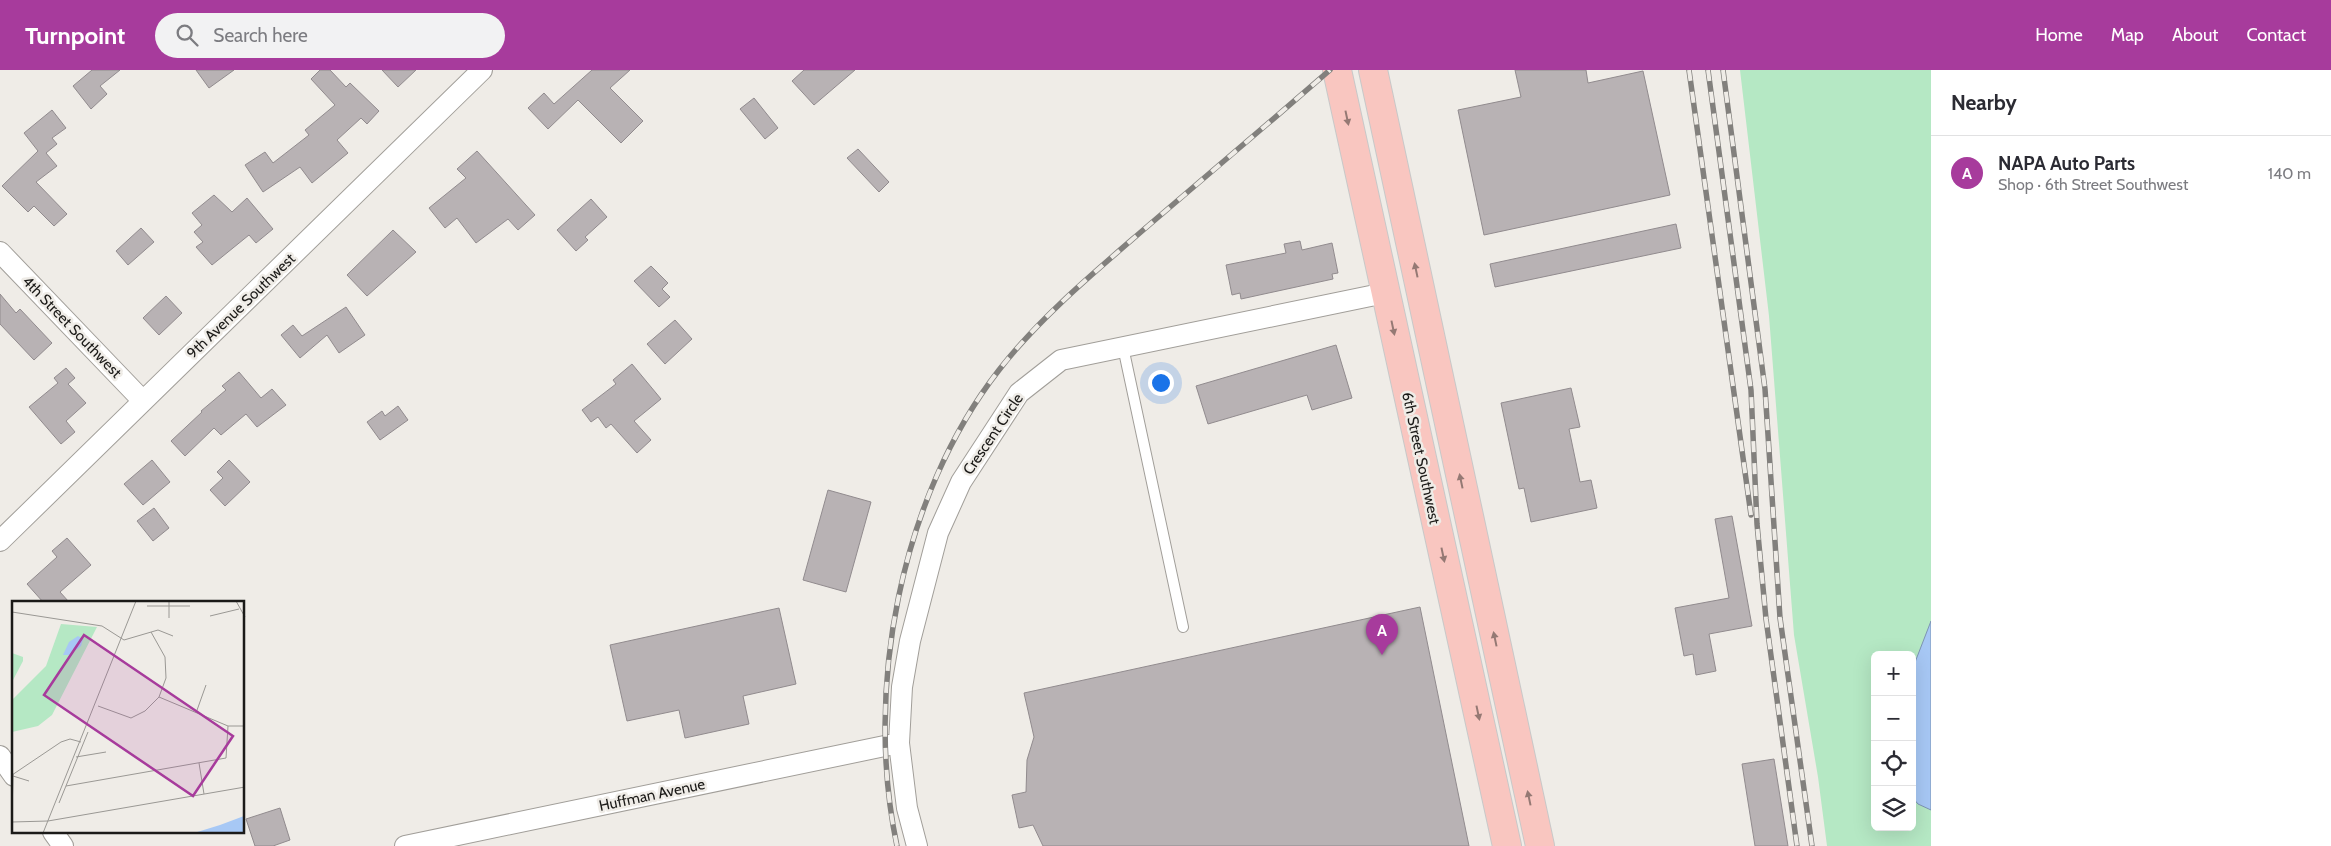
<!DOCTYPE html>
<meta charset="utf-8">
<style>
:root{--surface:#fff;--page:#f2f2f3;--text:#2b2b33;--muted:#7c7c81;--line:#e1e1e2;--accent:#a73b9c}
body{margin:0;font-family:Cabin,sans-serif;background:var(--page);color:var(--text)}
.controls{position:absolute;right:15px;bottom:15px;display:grid;overflow:hidden;border-radius:8px;box-shadow:0 5px 20px #0002}
.controls button{width:45px;height:45px;display:grid;place-items:center;padding:0;border:0;border-bottom:1px solid var(--line);background:var(--surface);color:var(--text);font:25px sans-serif}
.you{position:absolute;left:1160px;top:312px;width:18px;height:18px;margin:-12px;border:4px solid #fff;border-radius:50%;background:#1a73e8;box-shadow:0 0 0 8px #1a73e833}
.badge{display:grid;place-items:center;width:32px;height:32px;border-radius:50%;background:var(--accent);color:#fff;font-size:16px;font-weight:700}
.pin{position:absolute;translate:-50% -41px;filter:drop-shadow(0 1px 2px #0008)}
.pin::after{content:'';position:absolute;top:26px;width:18px;height:15px;background:inherit;clip-path:polygon(0 0,100% 0,50% 100%)}
.list{margin:0;padding:0;list-style:none}
h2{display:flex;justify-content:space-between;align-items:center;height:65px;margin:0;padding:0 20px;font-size:21px}
h2 small{font-size:16px;font-weight:400;color:var(--muted)}
.list li{display:grid;grid-template-columns:32px 1fr auto;gap:15px;align-items:center;box-sizing:border-box;height:75px;padding:0 20px;border-top:1px solid var(--line)}
.list b{display:block;font-size:19px;white-space:nowrap}
.list p{margin:0;font-size:16px;white-space:nowrap;color:var(--muted)}
.list em{font-size:16px;font-style:normal;color:var(--muted)}
.icon{flex:none;width:28px;height:28px;fill:none;stroke:currentColor;stroke-width:2;stroke-linecap:round;stroke-linejoin:round}
.map{position:relative;flex:none;width:1931px;height:776px;overflow:hidden}
header{display:flex;align-items:center;gap:30px;box-sizing:border-box;height:70px;padding:0 25px;background:var(--accent);color:#fff}
header strong{font-size:24px}
nav{display:flex;gap:28px;margin-inline-start:auto;font-size:18px}
.search{width:350px;height:45px;background:var(--page);display:flex;align-items:center;gap:12px;box-sizing:border-box;padding:0 18px;border-radius:28px;color:var(--muted);font-size:19px}
main{display:flex}
aside{flex:1;background:var(--surface)}
.map>svg:first-child{display:block}
.green{fill:#b5e8c4;fill-rule:evenodd}
.water{fill:#a7c8f5;stroke:#7d94b3}
.building{fill:#b8b2b4;stroke:#918b8e}
.lines{fill:none;stroke-linecap:round;stroke-linejoin:round}
.service-casing{stroke:#a19e99;stroke-width:12}
.minor-casing{stroke:#a19e99;stroke-width:22}
.primary-casing{stroke:#c8c8c8;stroke-width:30}
.service{stroke:#fff;stroke-width:10}
.minor{stroke:#fff;stroke-width:20}
.primary{stroke:#f9c6c0;stroke-width:28}
.rail-casing{stroke:#82807d;stroke-width:5.5}
.rail{stroke:#efece7;stroke-width:4;stroke-dasharray:11;stroke-linecap:butt}
.oneway{fill:#957974}
.labels{text-anchor:middle;dominant-baseline:central;stroke-width:5;stroke-linejoin:round;paint-order:stroke}
.street-label{font-size:15px;fill:#1b1a18;stroke:#efece7}
.inset-road{fill:none;stroke:#9a9894;stroke-width:1}
.view{fill:#a73b9c;fill-opacity:0.15;stroke:#a73b9c;stroke-width:2.5}
.inset-edge{fill:none;stroke:#1b1a18;stroke-width:2.5}
</style>
<header>
<strong>Turnpoint</strong>
<div class="search"><svg class="icon" aria-label="search" viewBox="0 0 24 24"><circle cx="10" cy="10" r="6"/><path d="M15 15l6 6"/></svg>Search here</div>
<nav><a>Home</a><a>Map</a><a>About</a><a>Contact</a></nav>
</header>
<main>
<div class="map">
<svg width="1931" height="776" viewBox="0 0 1931 776">
<rect width="100%" height="100%" fill="#efece7"/>
<path class="green" d="M1740,0H1931V776H1827L1818,707L1794,565L1769,246ZM1875,585H1912V757H1875Z"/>
<path class="water" d="M1931,551V740L1918,734L1912,727V600Z"/>
<path class="building" d="M92,0H120L100,16L107,24L91,39L73,16Z
M196,0H234L209,18Z
M320,0H330L346,17L350,13L379,41L367,54L361,48L337,70L348,83L312,113L300,97L263,122L245,95L265,82L273,93L309,65L305,60L335,35L311,9Z
M382,0H416L398,17Z
M592,0H630L610,18L643,51L621,73L578,30L548,59L528,38L544,23L554,34Z
M804,0H855L814,35L792,11Z
M1515,0H1586L1588,13L1643,1L1670,125L1484,165L1458,40L1521,27Z
M754,28L778,58L765,69L740,39Z
M52,40L66,58L52,68L57,74L46,83L57,96L36,112L67,144L54,156L34,136L28,142L2,116L38,81L24,63Z
M858,79L889,112L879,122L847,88Z
M477,81L535,145L518,160L508,149L476,173L457,148L445,158L429,138L466,108L457,99Z
M214,125L232,142L247,128L273,159L256,173L249,165L212,195L196,177L203,172L194,162L202,155L192,143Z
M591,129L607,147L585,167L588,170L576,181L557,160Z
M1676,154L1681,178L1495,217L1490,194Z
M141,158L154,172L128,195L116,181Z
M393,160L416,182L367,226L347,205Z
M1300,171L1302,180L1332,173L1338,203L1332,204L1333,209L1241,229L1240,223L1232,225L1226,195L1286,183L1284,174Z
M651,196L668,213L662,219L670,227L659,237L634,211Z
M0,224L16,243L20,239L52,273L34,290L0,254Z
M166,226L182,243L159,265L143,248Z
M346,237L365,265L339,283L327,265L300,288L281,265L293,255L302,266Z
M675,250L692,269L665,294L647,274Z
M1336,275L1352,328L1312,340L1307,325L1208,354L1196,316Z
M632,294L661,329L634,351L651,370L637,383L611,354L606,358L598,347L591,352L582,340L616,314L613,310Z
M66,298L75,308L68,314L86,333L66,351L75,362L61,374L29,337L58,313L54,308Z
M239,302L261,328L272,319L286,335L257,357L246,344L221,365L214,358L185,386L171,371L202,342L201,341L226,320L222,316Z
M1571,318L1580,357L1569,359L1580,412L1591,410L1597,438L1531,452L1524,418L1519,419L1501,333Z
M398,336L408,350L380,370L367,352L382,341L385,346Z
M152,390L170,412L143,435L124,414Z
M229,390L250,412L225,436L210,420L223,408L217,402Z
M828,420L871,432L846,522L803,510Z
M154,438L169,458L153,471L137,451Z
M1732,446L1752,556L1709,564L1716,601L1696,605L1693,584L1684,586L1675,538L1729,528L1715,449Z
M67,468L91,495L60,522L69,532H43L27,514L57,487L52,481Z
M1420,537L1469,776H1043L1033,755L1019,758L1012,725L1026,722L1027,690L1034,667L1024,623Z
M779,538L796,614L743,626L749,654L685,668L679,640L627,651L610,575Z
M1774,689L1788,776H1755L1742,694Z
M280,738L290,770L273,776H255L246,749Z"/>
<g class="lines">
<defs>
<path id="service" d="M1123,277L1183,557"/>
<path id="minor" d="M0,182L143,331
M0,471L482,0
M0,686L14,706
M53,762L63,776
M405,776L899,673
M917,776L907,738L899,673L902,617L910,571L938,463L961,412L1019,323L1061,290L1385,223"/>
<path id="primary" d="M1337,0L1507,776
M1373,0L1540,776"/>
</defs>
<use href="#service" class="service-casing"/>
<use href="#minor" class="minor-casing"/>
<use href="#primary" class="primary-casing"/>
<use href="#service" class="service"/>
<use href="#minor" class="minor"/>
<use href="#primary" class="primary"/>
<defs>
<path id="rail" d="M1689,0L1751,445
M1708,0L1751,320L1757,454L1766,549L1797,776
M1723,0L1765,319L1780,548L1812,776
M897,776C864,620 900,427 999,300C1041,246 1097,200 1149,155C1210,103 1270,52 1330,0"/>
</defs>
<use href="#rail" class="rail-casing"/>
<use href="#rail" class="rail"/>
</g>
<defs><path id="oneway-solid" d="M-6-.8H1V-3.2L6.5 0L1 3.2V.8H-6Z" transform="scale(1.25)"/></defs>
<g class="oneway">
<use href="#oneway-solid" transform="translate(1347 48) rotate(78)"/>
<use href="#oneway-solid" transform="translate(1416 200) rotate(-102)"/>
<use href="#oneway-solid" transform="translate(1393 258) rotate(78)"/>
<use href="#oneway-solid" transform="translate(1461 411) rotate(-102)"/>
<use href="#oneway-solid" transform="translate(1443 485) rotate(78)"/>
<use href="#oneway-solid" transform="translate(1495 569) rotate(-102)"/>
<use href="#oneway-solid" transform="translate(1478 643) rotate(78)"/>
<use href="#oneway-solid" transform="translate(1529 728) rotate(-102)"/>
</g>
<g class="labels">
<g class="street-label">
<text transform="translate(241 236) rotate(-44)">9th Avenue Southwest</text>
<text transform="translate(72 257) rotate(46)">4th Street Southwest</text>
<text transform="translate(993 364) rotate(-56)">Crescent Circle</text>
<text transform="translate(1421 388) rotate(78)">6th Street Southwest</text>
<text transform="translate(652 725) rotate(-12)">Huffman Avenue</text>
</g>
</g>
<g transform="translate(12 531)">
<rect width="232" height="232" fill="#efece7"/>
<path d="M49,23L85,26L40,114L26,125L0,131V99L34,65ZM0,52L11,56V60L0,81Z" fill="#b5e8c4"/>
<path d="M66,35L71,38L69,45L57,54H51L57,41ZM232,215V232H182L208,224Z" fill="#a7c8f5"/>
<path class="inset-road" d="M224,0L233,16M135,5H178M0,11L90,25L112,39L146,29L161,35M198,15L227,8M157,17V0M147,96L216,125H233M86,105L119,117L133,110L147,96L154,77L153,56L139,31M184,112L194,84M64,156L94,151M187,162L192,193M0,174L49,141L58,138L69,141M1,175L17,180M54,185L214,157L216,125M47,202L76,131M0,215L1,173M0,221L36,220L233,186M31,232L124,0"/>
<path class="view" d="M72,34L221,135L181,195L32,94Z"/>
<rect width="232" height="232" class="inset-edge"/>
</g>
</svg>
<div class="controls">
<button>+</button>
<button>−</button>
<button><svg class="icon" aria-label="locate" viewBox="0 0 24 24"><circle cx="12" cy="12" r="6"/><path d="M12 2v4M12 18v4M2 12h4M18 12h4"/></svg></button>
<button><svg class="icon" aria-label="layers" viewBox="0 0 24 24"><path d="M12 4l9 5-9 5-9-5zM3 14l9 5 9-5"/></svg></button>
</div>
<div class="you"></div>
<div class="pin badge" style="left:1382px;top:585px">A</div>
</div>
<aside>
<h2>Nearby<small></small></h2>
<ul class="list">
<li><span class="badge">A</span><div><b>NAPA Auto Parts</b><p>Shop · 6th Street Southwest</p></div><em>140 m</em></li>
</ul>
</aside>
</main>
